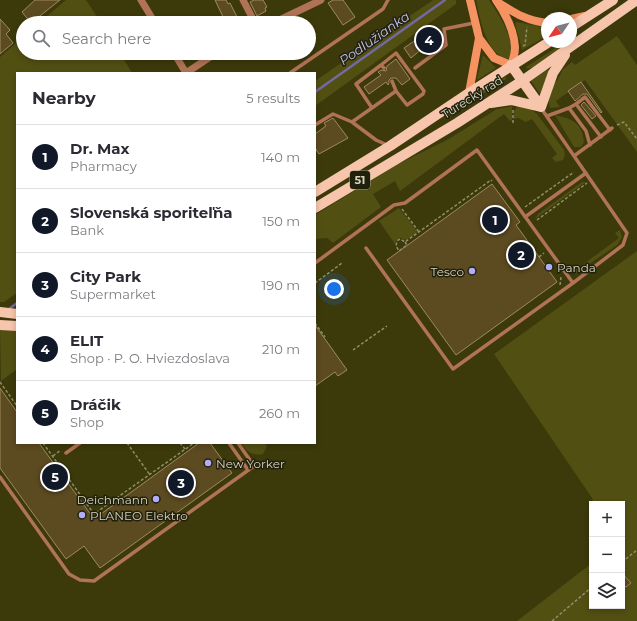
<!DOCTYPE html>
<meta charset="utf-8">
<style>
:root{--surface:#fff;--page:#f2f2f3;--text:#2b2b33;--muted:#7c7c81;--line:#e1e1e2;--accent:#111827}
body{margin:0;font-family:Montserrat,sans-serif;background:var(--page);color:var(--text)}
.controls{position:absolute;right:12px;bottom:12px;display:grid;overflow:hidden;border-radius:0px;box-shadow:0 2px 6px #0003}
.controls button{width:36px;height:36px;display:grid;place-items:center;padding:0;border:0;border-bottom:1px solid var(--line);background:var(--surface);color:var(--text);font:20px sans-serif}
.compass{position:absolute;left:541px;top:12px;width:36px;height:36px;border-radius:50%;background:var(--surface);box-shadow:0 2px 6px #0003;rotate:235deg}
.you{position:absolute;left:334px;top:289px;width:14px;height:14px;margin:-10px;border:3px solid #fff;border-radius:50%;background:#1a73e8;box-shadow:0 0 0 6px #1a73e833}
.badge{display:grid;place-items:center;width:26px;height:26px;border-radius:50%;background:var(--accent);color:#fff;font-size:13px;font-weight:700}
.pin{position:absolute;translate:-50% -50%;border:2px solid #fff;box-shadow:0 1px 4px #0006}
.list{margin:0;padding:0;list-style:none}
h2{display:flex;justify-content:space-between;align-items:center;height:52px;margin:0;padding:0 16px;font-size:17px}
h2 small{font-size:13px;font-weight:400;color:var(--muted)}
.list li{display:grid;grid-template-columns:26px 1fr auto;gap:12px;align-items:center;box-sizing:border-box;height:64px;padding:0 16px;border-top:1px solid var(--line)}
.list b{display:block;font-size:15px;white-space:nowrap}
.list p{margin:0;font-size:13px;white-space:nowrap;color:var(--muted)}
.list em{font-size:13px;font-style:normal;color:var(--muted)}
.icon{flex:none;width:22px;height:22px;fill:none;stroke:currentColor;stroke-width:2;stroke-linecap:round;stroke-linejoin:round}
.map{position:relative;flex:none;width:637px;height:621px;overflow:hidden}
.search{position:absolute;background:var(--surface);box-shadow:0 2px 6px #0003;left:16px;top:16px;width:300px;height:44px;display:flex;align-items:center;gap:10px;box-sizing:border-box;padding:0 14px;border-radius:22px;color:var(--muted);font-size:15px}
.panel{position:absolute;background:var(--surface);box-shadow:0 2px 6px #0003;left:16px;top:72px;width:300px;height:372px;border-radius:0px}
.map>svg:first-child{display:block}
.green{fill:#524f13}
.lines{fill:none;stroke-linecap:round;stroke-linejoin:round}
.stream{stroke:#7469a0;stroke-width:2.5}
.building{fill:#5c4a20;stroke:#9e8b5f}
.path{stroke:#8f8e6c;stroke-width:1.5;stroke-dasharray:3 2;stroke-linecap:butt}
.lane{stroke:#b17355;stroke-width:3.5}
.street{stroke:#b17355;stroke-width:7}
.secondary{stroke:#f59362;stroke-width:8}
.primary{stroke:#f7c4ac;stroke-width:10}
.poi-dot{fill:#b2adf9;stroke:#21200d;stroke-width:1.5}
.labels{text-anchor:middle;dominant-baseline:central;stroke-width:3;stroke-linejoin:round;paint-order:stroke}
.shield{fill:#21200d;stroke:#9f9e88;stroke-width:1}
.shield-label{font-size:11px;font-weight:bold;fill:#d5d4bd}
.street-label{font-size:12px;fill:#d5d4bd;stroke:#21200d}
.poi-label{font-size:12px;fill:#d5d4bd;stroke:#21200d;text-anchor:start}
.water-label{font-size:13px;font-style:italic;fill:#c2c0f0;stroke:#21200d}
</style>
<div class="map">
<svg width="637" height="621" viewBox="0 0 637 621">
<rect width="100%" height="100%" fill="#3c390b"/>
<path class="green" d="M66,0H86L101,23H39Z
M433,0H456V4L315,106V81Z
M476,0H489C498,13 518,43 509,59C486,56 480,18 476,0Z
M517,22L547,28V36L522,50L515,23Z
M617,36L637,65V152L585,80L556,101L560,107L550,108L548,98L553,84L557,81L563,69L572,62L575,65Z
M23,37V53H120L132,73H17V293L4,302H0V57Z
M565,42H569L534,67L527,69L526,67Z
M483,55L496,68L477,80V78Z
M548,69L549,72L540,94L531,81Z
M506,77V79L446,118L445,116L497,80Z
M512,106V120L510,121L504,114L400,191L395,181L373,194L381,207L333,243L327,238L315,239V215L398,164L447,140L497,109Z
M518,106L528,107L537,114L564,150L565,155L563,160L556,162L552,158L557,154L532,119L526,122L518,118L513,119L514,111Z
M555,115C572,119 582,122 584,142L581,147H574Z
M582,182H586L535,219L538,214Z
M399,208L418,232L406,240L400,238L396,241L395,244L379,221Z
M620,230L622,237L617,245L576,273L572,272L568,269L570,266L574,271L619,238L615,233Z
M637,251V621H517L592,563V606H622V504H594L592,498L494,354Z
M0,329L17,330V369L1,381Z
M241,443H265L267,446L263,454C252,456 247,452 241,443Z"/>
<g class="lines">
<path class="stream" d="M315,92L445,0
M9,309L17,303"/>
</g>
<path class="building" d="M35,0H60L31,23L22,12Z
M215,0H226L228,4L230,3L237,17L235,18L238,23H226Z
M254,0H263L267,7L265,8L266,11L257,16L250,2Z
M333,0H343L355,17L343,25L328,3Z
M0,19L10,30L6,34L13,43L0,54Z
M430,30L439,43L426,52L423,48L411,58L404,48Z
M396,59L410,79L402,85L396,78H391L389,80V83L388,85L386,82L369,94L364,87L381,75L378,72L381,70L386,71L387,66Z
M581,82L602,112L601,113L587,94H583L575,101L568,91Z
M584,102L596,116L592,119L581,105Z
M333,118L348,138L319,154L315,148V134L326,126L324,123Z
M492,184L520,222L516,225L557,282L456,355L387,260Z
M315,325L347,370L338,376L335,372L315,386Z
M0,388L17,412V443H39L94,519L199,443H210L232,473L100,568L84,546L66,559L0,468Z
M622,573L631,583L626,587L622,583Z"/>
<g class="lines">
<path class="path" d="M523,46L525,45L527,27
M513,110V123
M617,125L624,122L637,139
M525,207L574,172
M402,209L419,232
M537,220L587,183
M405,242L407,245L399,251L396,246L397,241L400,239L405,242L491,180L492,181
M539,257L544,253
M315,283L342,263
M560,285L561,277
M315,323L325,337
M353,350L387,326
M0,382L17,406
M43,443L94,514L194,443
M127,443L150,475
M180,443L185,449
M53,456L61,450
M622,562L637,550
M552,621L592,587"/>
<path class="lane" d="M381,65L396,53L424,91L423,94L407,105L396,91
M415,68L446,45L444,29L474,23
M290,73L383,9L388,0
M576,104L585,97L610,130
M372,108L356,84L381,65L384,68
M569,108L586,131L590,145
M547,116L569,108L576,104L601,137
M352,122L396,91L392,81
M315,125L333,114L352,122L376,140L387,145
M574,156L612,128
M525,217L586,173
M366,248L453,369L573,283
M315,263L394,205L405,203L477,150L573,283L623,245L627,233L541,108
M229,443L248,470
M66,453L80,443
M0,477L69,574L80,580L94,581L254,466L238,443"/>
<path class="street" d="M141,0L155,23
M243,0L255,23
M273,23L321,0
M174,53L186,73
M186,73L216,53"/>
<path class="secondary" d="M470,0L479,38L494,58L511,65C513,60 515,53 515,47C514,31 505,13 496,0
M499,3C515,13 527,21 547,23
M571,19L585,16
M469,93L479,38"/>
<path class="primary" d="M571,27L613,0
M511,65L541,107
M491,103L511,100L541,107
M541,107L553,73L565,55
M315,192L390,146L469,93L549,42
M315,208L457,123L522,81L637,0
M0,312L17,314
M0,325L17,326"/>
</g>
<g class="poi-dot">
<circle cx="549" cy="267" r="4"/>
<circle cx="472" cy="271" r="4"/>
<circle cx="208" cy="463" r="4"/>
<circle cx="156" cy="499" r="4"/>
<circle cx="82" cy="515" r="4"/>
</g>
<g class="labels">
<rect class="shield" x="350" y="171" width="20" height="18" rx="3"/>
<g class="shield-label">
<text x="360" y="180">51</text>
</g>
<g class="street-label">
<text transform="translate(472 97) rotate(-32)">Turecký rad</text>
</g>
<g class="poi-label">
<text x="557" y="267">Panda</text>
<text x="464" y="271" text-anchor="end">Tesco</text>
<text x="216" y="463">New Yorker</text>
<text x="148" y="499" text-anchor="end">Deichmann</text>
<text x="90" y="515">PLANEO Elektro</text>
</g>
<g class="water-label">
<text transform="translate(374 38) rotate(-35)">Podlužianka</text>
</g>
</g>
</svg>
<div class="controls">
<button>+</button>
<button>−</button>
<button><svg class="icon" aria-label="layers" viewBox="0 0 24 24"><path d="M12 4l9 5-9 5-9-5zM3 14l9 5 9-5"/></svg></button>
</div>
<svg class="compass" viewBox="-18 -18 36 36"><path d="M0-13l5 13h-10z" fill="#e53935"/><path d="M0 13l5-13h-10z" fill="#7c7c81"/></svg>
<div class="you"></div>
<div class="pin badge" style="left:495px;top:220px">1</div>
<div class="pin badge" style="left:521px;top:255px">2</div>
<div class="pin badge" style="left:181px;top:483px">3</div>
<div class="pin badge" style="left:429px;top:40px">4</div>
<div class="pin badge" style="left:55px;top:477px">5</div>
<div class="search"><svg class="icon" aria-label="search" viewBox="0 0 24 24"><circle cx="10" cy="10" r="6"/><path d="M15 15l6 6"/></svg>Search here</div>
<section class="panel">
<h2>Nearby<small>5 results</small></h2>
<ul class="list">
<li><span class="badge">1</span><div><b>Dr. Max</b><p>Pharmacy</p></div><em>140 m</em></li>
<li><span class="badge">2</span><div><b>Slovenská sporiteľňa</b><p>Bank</p></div><em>150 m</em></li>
<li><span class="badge">3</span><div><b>City Park</b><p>Supermarket</p></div><em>190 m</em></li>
<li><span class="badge">4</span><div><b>ELIT</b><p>Shop · P. O. Hviezdoslava</p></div><em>210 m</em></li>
<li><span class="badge">5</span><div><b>Dráčik</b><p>Shop</p></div><em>260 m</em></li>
</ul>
</section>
</div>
